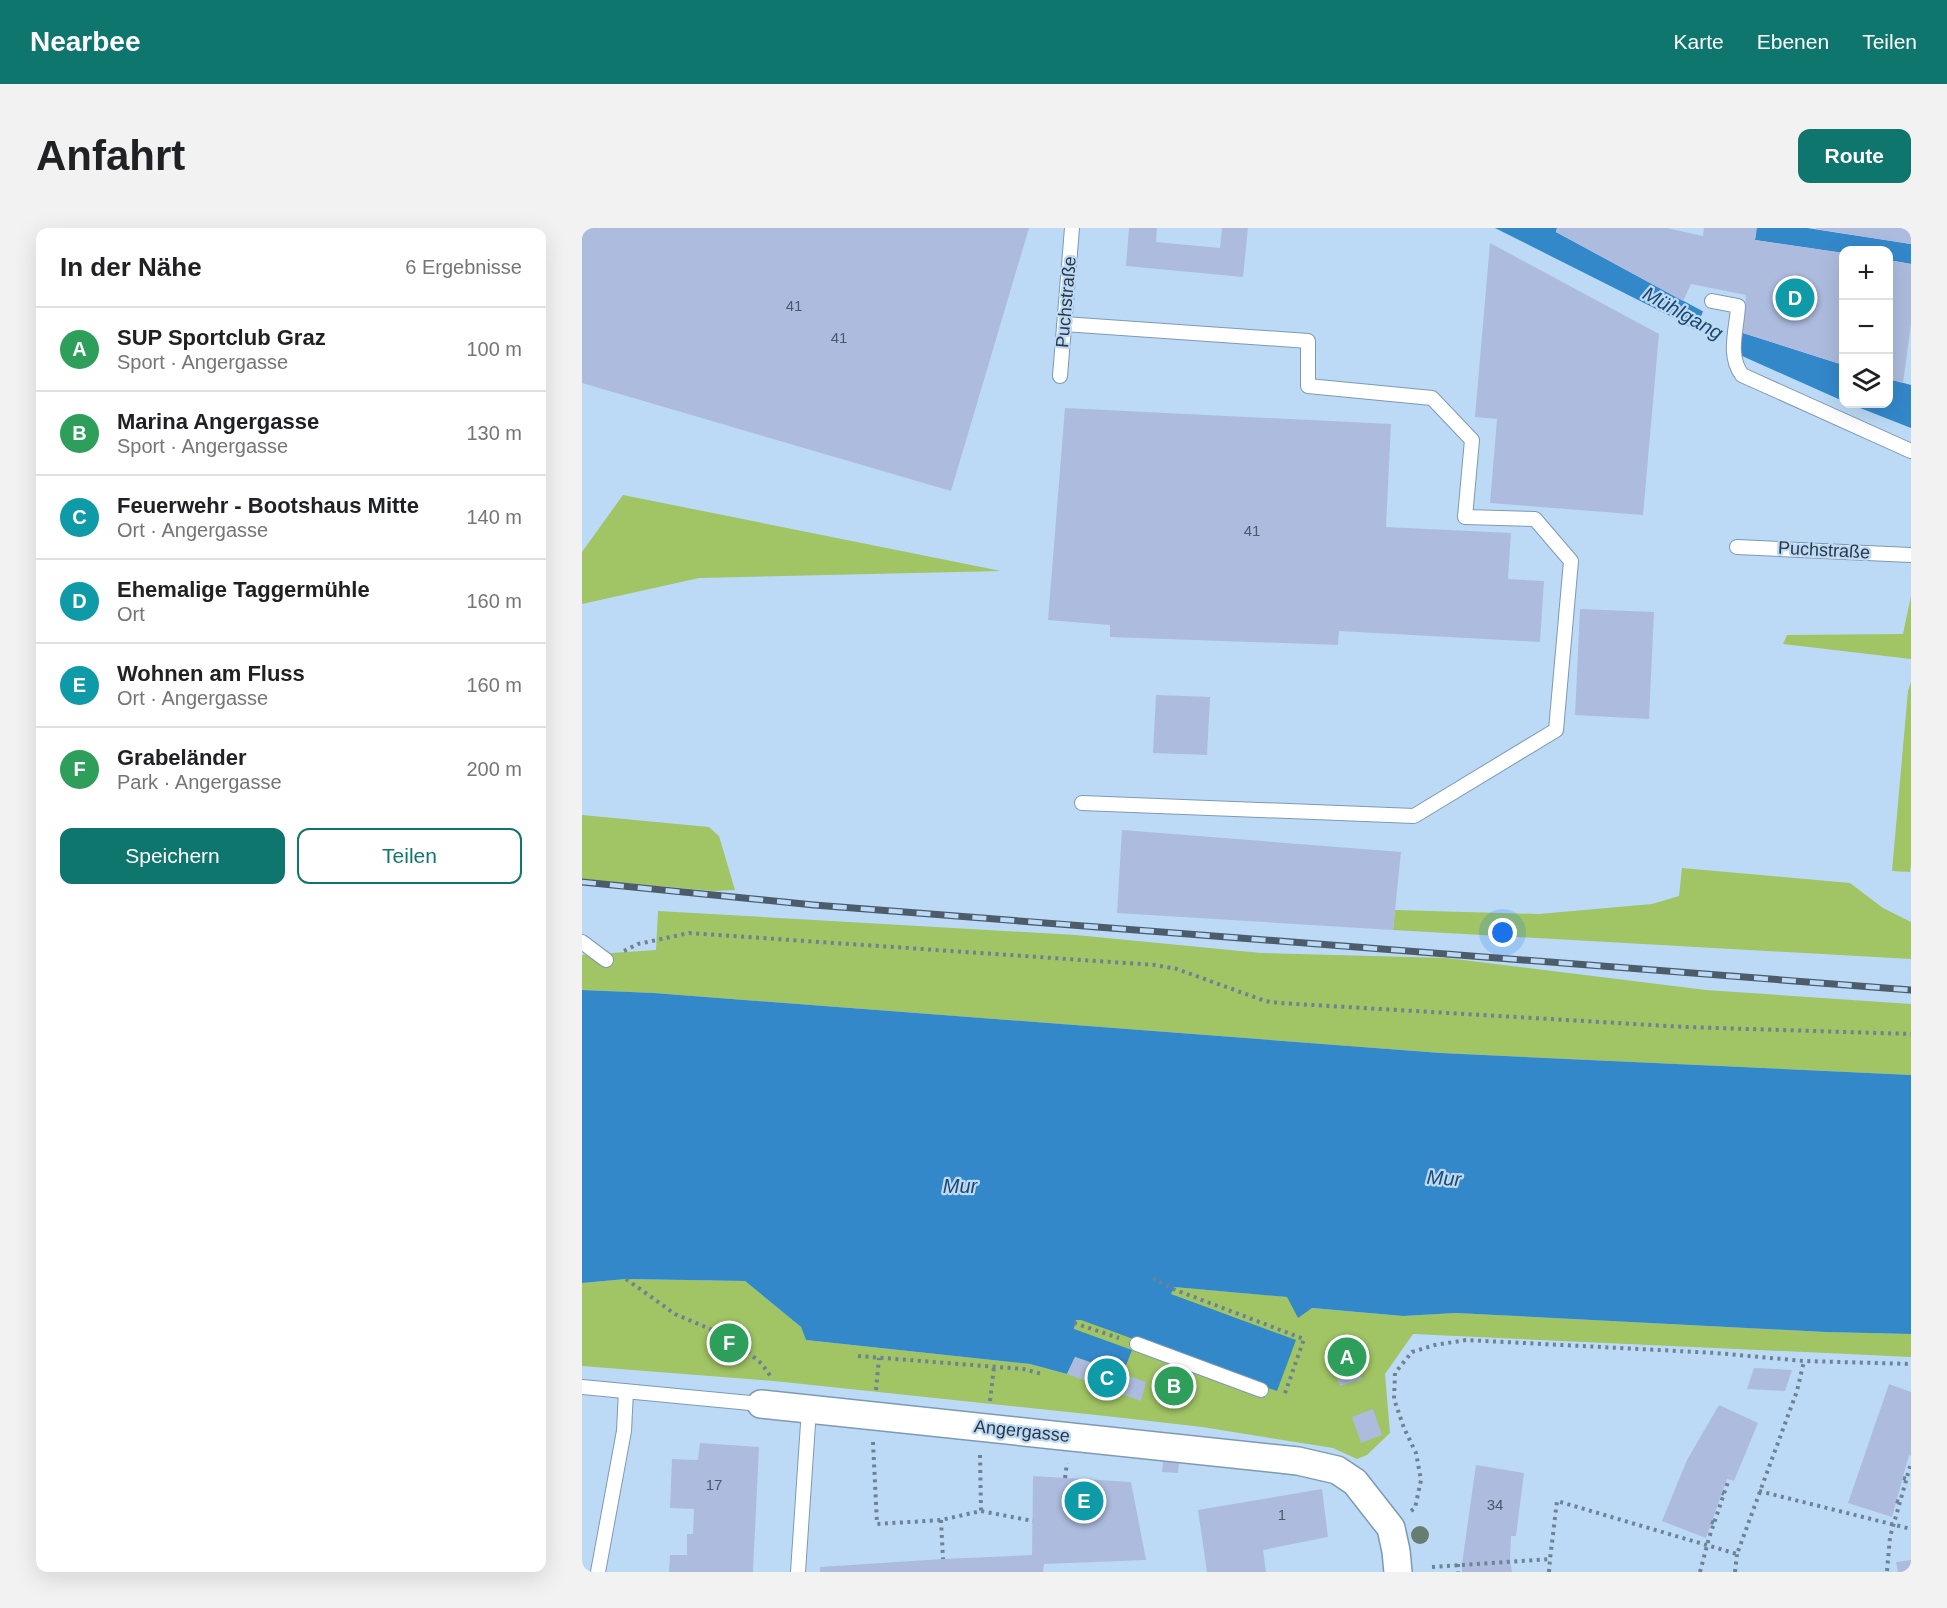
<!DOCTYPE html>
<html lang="de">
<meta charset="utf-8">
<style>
:root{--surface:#fff;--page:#f2f2f2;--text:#202124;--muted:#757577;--line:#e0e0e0;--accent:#0f766e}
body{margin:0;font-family:Helvetica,sans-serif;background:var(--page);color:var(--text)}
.controls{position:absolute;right:18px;top:18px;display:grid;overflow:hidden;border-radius:12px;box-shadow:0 6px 24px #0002}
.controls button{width:54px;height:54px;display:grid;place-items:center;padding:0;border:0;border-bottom:2px solid var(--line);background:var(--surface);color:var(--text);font:30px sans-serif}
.you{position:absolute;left:921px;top:705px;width:21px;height:21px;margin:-15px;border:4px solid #fff;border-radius:50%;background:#1a73e8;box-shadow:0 0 0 9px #1a73e833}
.badge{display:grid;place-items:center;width:39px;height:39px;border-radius:50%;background:var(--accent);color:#fff;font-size:20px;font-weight:700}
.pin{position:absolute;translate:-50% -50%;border:3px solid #fff;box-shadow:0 2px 6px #0006}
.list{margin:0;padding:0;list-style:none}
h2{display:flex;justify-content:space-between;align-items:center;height:78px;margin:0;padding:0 24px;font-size:26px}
h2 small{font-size:20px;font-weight:400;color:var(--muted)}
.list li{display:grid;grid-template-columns:39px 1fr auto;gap:18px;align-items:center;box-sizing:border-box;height:84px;padding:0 24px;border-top:2px solid var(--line)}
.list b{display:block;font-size:22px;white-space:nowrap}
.list p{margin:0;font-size:20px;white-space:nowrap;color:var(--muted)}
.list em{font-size:20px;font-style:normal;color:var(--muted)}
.actions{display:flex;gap:12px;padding:18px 24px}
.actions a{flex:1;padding:14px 0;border:2px solid var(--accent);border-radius:12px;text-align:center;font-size:21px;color:var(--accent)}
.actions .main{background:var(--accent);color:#fff}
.icon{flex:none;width:33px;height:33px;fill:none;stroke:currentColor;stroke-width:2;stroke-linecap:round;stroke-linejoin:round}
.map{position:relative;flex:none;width:1329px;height:1344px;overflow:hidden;border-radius:12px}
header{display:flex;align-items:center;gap:36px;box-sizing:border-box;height:84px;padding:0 30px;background:var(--accent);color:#fff}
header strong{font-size:28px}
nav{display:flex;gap:33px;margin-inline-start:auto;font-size:21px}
.intro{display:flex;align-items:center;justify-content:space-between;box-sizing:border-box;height:144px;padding:0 36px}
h1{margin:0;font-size:42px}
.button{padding:15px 27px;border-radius:12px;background:var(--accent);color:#fff;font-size:21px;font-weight:700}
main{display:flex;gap:36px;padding:0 36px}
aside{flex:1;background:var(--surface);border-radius:12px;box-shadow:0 6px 24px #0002}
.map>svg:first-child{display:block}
.green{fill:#a1c465}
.water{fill:#3388ca}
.pier{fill:#bcdaf6}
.building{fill:#adbcde}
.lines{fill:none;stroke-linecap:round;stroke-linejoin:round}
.lane-casing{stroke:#7d9ab4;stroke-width:16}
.street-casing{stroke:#7d9ab4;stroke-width:30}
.path{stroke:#6e8295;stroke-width:4;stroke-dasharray:3 4.5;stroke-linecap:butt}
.lane{stroke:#fff;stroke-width:14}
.street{stroke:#fff;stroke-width:27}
.rail-casing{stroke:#4c5c6a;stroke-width:7}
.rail{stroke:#bcdaf6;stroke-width:4.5;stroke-dasharray:14;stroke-linecap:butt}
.path-bridge{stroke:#6e8295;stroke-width:4;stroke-dasharray:3 4.5;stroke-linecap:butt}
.tree{fill:#677d6f}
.labels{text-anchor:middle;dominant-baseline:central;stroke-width:4.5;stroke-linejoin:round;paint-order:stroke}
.number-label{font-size:15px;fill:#4c596a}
.street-label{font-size:18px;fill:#2c3843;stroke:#bcdaf6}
.water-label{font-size:20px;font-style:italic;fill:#1d486b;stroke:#bcdaf6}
</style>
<header>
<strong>Nearbee</strong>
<nav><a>Karte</a><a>Ebenen</a><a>Teilen</a></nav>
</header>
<div class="intro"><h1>Anfahrt</h1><a class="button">Route</a></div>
<main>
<aside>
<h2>In der Nähe<small>6 Ergebnisse</small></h2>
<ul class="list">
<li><span class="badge" style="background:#2e9e5b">A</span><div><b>SUP Sportclub Graz</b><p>Sport · Angergasse</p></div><em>100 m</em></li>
<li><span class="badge" style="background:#2e9e5b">B</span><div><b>Marina Angergasse</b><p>Sport · Angergasse</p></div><em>130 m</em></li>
<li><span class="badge" style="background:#0f9aa8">C</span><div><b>Feuerwehr - Bootshaus Mitte</b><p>Ort · Angergasse</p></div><em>140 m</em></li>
<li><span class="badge" style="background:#0f9aa8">D</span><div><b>Ehemalige Taggermühle</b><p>Ort</p></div><em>160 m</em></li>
<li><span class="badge" style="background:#0f9aa8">E</span><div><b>Wohnen am Fluss</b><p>Ort · Angergasse</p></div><em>160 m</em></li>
<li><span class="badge" style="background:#2e9e5b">F</span><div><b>Grabeländer</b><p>Park · Angergasse</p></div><em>200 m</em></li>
</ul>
<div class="actions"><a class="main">Speichern</a><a>Teilen</a></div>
</aside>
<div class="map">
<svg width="1329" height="1344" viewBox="0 0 1329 1344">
<rect width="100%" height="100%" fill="#bcdaf6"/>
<path class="green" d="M41,267L419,343L117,350L0,376V324Z
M1329,368V431L1201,416L1205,407L1321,406Z
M1329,454V636L1328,644L1310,643L1326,463Z
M0,587L127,599L137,608L153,662L132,663L0,651Z
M1100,640L1268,655L1301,680L1329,694V731L811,702L813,682L957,686L1070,676L1097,668Z
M76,683L494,707L679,725L865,730L1124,762L1329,776V847L859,825L72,765L0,762V727L74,722Z
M44,1051L163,1053L219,1099L224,1112L448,1136L485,1146L494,1091L592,1059L706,1069L729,1080L821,1088L874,1085L1243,1104L1329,1106V1129L831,1106L803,1146L808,1205L785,1227L775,1231L751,1220L620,1199L524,1188L192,1153L0,1138V1055Z"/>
<path class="water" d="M913,0H975L974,4L1161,105L1261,137V173L1149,123L1094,91Z
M1174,0H1225L1329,16V36L1307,32L1306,22H1262L1261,25L1173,12Z
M1307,151L1329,157V200L1268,176H1306Z
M0,762L72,765L859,825L1329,847V1106L1243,1104L874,1085L821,1088L730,1080L716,1090L705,1069L592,1059L589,1066L714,1112L695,1163L499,1092H494L492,1101L550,1122L541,1145L493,1129L485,1146L448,1136L224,1112L219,1099L163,1053L44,1051L0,1055Z"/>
<path class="pier" d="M1122,81L1161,102L1157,130L1112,105Z"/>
<path class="building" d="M0,0H447L369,263L0,155Z
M547,0H575L574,14L638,20L640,0H666L661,49L544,38Z
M975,0H1085L1121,8L1122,0H1175L1173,12L1262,25V137L1161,105L1164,67L1109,56L1101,73L974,4Z
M1234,0H1329V16L1234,1Z
M908,15L1077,106L1061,287L908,275L915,191L893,189Z
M1306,32L1329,36V96L1321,155L1306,151Z
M483,180L809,196L804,299L929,305L926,351L962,353L958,414L757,403L756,417L528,409V397L466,392Z
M998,381L1072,384L1067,491L993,487Z
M574,467L628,469L625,527L571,525Z
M540,602L819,624L811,702L535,685Z
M771,1125L780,1151L758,1158L749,1133Z
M493,1129L564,1154L559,1173L485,1146Z
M1172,1140L1210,1142L1203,1163L1165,1161Z
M1307,1156L1329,1164V1228L1327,1227L1310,1289L1266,1275Z
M1137,1177L1176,1195L1152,1253L1145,1251L1124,1310L1080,1293L1105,1232Z
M791,1181L800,1207L779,1215L770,1189Z
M118,1215L177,1219L171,1344H87L88,1327H105V1306H111L112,1281L88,1280L90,1231L116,1232Z
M581,1233L597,1235L596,1245L580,1244Z
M894,1237L942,1245L934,1308H929L928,1332L930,1344H880V1336Z
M451,1248L549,1254L564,1332L462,1336L461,1344H238V1339L361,1331L450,1327Z
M740,1261L746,1309L681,1322L684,1344H625L616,1282Z
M1329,1332V1344H1316L1314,1334Z"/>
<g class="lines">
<defs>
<path id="lane" d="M1130,73L1156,78C1155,101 1145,127 1160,147L1329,223
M482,96L726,113V158L850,170L890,212L883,289L953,291L989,333L974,502L832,588L500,575
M478,148L490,0
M1155,319L1329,327
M0,714L24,732
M555,1116L679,1162
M0,1159L179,1176
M16,1344L42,1203L44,1163
M216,1344L227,1181"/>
<path id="street" d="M179,1176L716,1233L755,1242L773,1254L809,1300L814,1323L816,1344"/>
</defs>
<use href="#lane" class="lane-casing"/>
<use href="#street" class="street-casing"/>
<path class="path" d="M42,723L56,716L107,705L573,737L595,741L683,773L697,775L1103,799L1329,806
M571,1050L591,1061L722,1111L702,1168
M44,1051L93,1086L149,1110L180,1136L189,1149
M492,1095L537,1110
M276,1128L441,1141L460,1146
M294,1162L297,1130
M408,1173L412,1139
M291,1214L295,1296L359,1292L399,1283L451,1293
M398,1227L399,1283
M483,1250L485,1235
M1321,1250L1325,1251
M1177,1263L1329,1301
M1140,1265L1142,1266
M1314,1273L1317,1274
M829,1283L833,1280L839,1252L834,1225L822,1200L812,1171L813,1145L830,1124L853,1117L884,1112L1134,1125L1222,1133L1329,1136
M359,1292L361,1331
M1129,1294L1132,1295
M876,1336V1344
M850,1339L968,1331L975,1273L1155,1326L1215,1163L1222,1133
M967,1344L968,1331
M1153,1344L1155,1326"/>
<use href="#lane" class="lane"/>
<use href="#street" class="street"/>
<defs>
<path id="rail" d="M0,654L232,677L1329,762"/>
</defs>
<use href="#rail" class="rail-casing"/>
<use href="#rail" class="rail"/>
<path class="path-bridge" d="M1305,1343L1308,1309L1329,1235
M1118,1344L1127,1310L1147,1251"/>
</g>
<circle class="tree" cx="838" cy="1307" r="9"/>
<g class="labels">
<g class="number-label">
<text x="212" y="77">41</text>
<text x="257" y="109">41</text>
<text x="670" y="302">41</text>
<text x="132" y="1256">17</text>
<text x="913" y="1276">34</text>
<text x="700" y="1286">1</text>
</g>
<g class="street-label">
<text transform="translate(484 74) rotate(-85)">Puchstraße</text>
<text transform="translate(1242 322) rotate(3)">Puchstraße</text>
<text transform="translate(440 1203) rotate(6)">Angergasse</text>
</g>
<g class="water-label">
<text transform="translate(1101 85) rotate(29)">Mühlgang</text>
<text transform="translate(862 950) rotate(4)">Mur</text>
<text x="378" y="958">Mur</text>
</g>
</g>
</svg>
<div class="controls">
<button>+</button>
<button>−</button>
<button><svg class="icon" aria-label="layers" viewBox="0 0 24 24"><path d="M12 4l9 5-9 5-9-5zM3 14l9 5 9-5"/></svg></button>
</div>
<div class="you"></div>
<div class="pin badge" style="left:765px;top:1129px;background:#2e9e5b">A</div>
<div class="pin badge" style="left:592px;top:1158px;background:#2e9e5b">B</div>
<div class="pin badge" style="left:525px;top:1150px;background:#0f9aa8">C</div>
<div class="pin badge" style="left:1213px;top:70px;background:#0f9aa8">D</div>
<div class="pin badge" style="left:502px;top:1273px;background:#0f9aa8">E</div>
<div class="pin badge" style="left:147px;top:1115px;background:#2e9e5b">F</div>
</div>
</main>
